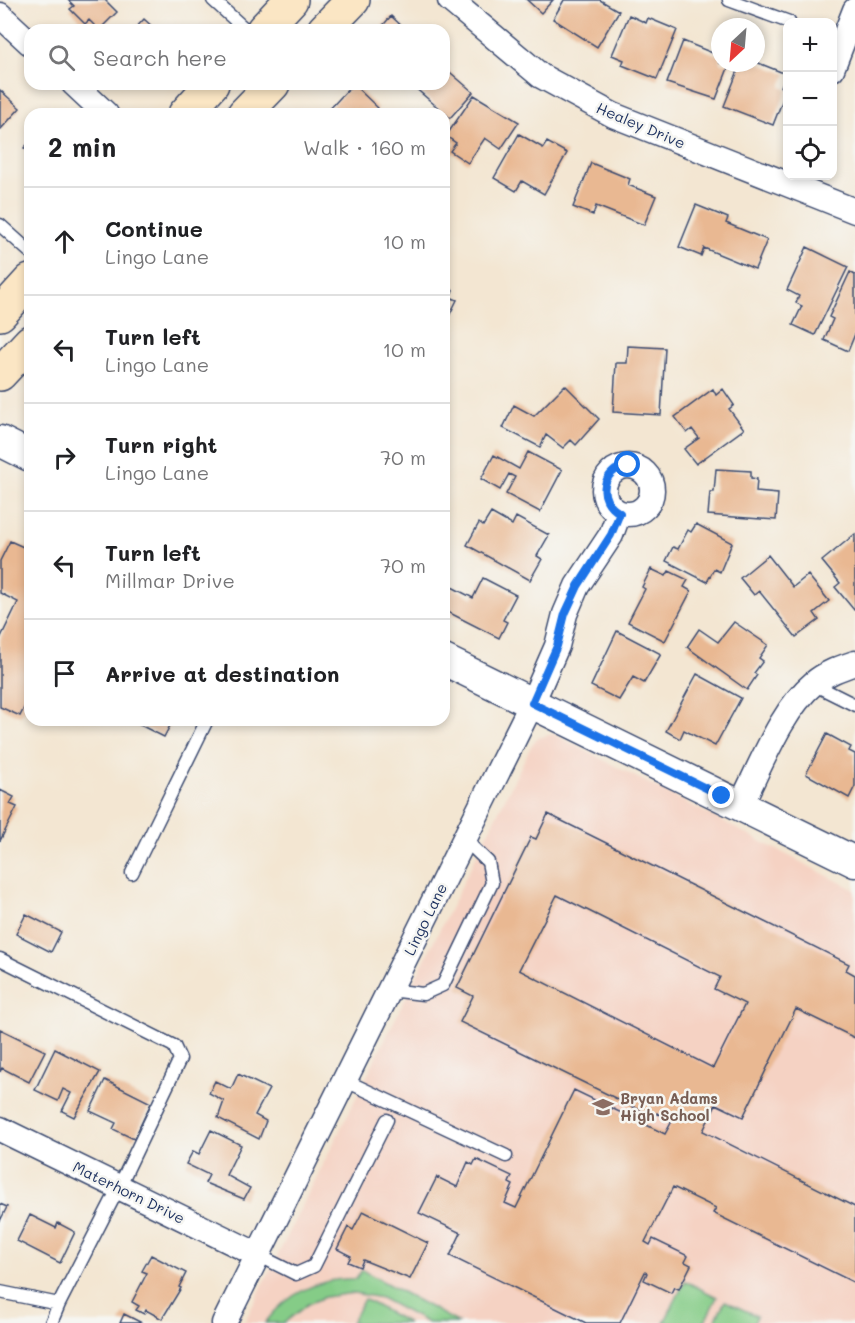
<!DOCTYPE html>
<meta charset="utf-8">
<style>
:root{--surface:#fff;--page:#f6f6f6;--text:#202124;--muted:#757577;--line:#e0e0e0}
body{margin:0;font-family:Mali,sans-serif;background:var(--page);color:var(--text)}
.controls{position:absolute;right:18px;top:18px;display:grid;overflow:hidden;border-radius:12px;box-shadow:0 3px 9px #0003}
.controls button{width:54px;height:54px;display:grid;place-items:center;padding:0;border:0;border-bottom:2px solid var(--line);background:var(--surface);color:var(--text);font:30px sans-serif}
.compass{position:absolute;left:711px;top:18px;width:54px;height:54px;border-radius:50%;background:var(--surface);box-shadow:0 3px 9px #0003;rotate:206deg}
.stop{position:absolute;width:18px;height:18px;margin:-14px;border:4px solid #1a73e8;border-radius:50%;background:#fff}
.stop.end{background:#1a73e8;border-color:#fff;box-shadow:0 2px 6px #0008}
.list{margin:0;padding:0;list-style:none}
h2{display:flex;justify-content:space-between;align-items:center;height:78px;margin:0;padding:0 24px;font-size:26px}
h2 small{font-size:20px;font-weight:400;color:var(--muted)}
.list li{display:grid;grid-template-columns:39px 1fr auto;gap:18px;align-items:center;box-sizing:border-box;height:108px;padding:0 24px;border-top:2px solid var(--line)}
.list b{display:block;font-size:22px;white-space:nowrap}
.list p{margin:0;font-size:20px;white-space:nowrap;color:var(--muted)}
.list em{font-size:20px;font-style:normal;color:var(--muted)}
.icon{flex:none;width:33px;height:33px;fill:none;stroke:currentColor;stroke-width:2;stroke-linecap:round;stroke-linejoin:round}
.map{position:relative;flex:none;width:855px;height:1323px;overflow:hidden}
.search{position:absolute;background:var(--surface);box-shadow:0 3px 9px #0003;left:24px;top:24px;width:426px;height:66px;display:flex;align-items:center;gap:15px;box-sizing:border-box;padding:0 21px;border-radius:18px;color:var(--muted);font-size:22px}
.panel{position:absolute;background:var(--surface);box-shadow:0 3px 9px #0003;left:24px;top:108px;width:426px;height:618px;border-radius:18px}
.map>svg:first-child{display:block}
.built{fill:#f5d2c3}
.green{fill:#85cc87;stroke:#507e72;stroke-width:1.5}
.building{fill:#e9b892;fill-rule:evenodd}
.lines{fill:none;stroke-linecap:round;stroke-linejoin:round}
.service-casing{stroke:#3b4a6f;stroke-width:15}
.minor-casing{stroke:#3b4a6f;stroke-width:27}
.tertiary-casing{stroke:#3b4a6f;stroke-width:33}
.secondary-casing{stroke:#3b4a6f;stroke-width:36}
.service{stroke:#fff;stroke-width:12}
.minor{stroke:#fff;stroke-width:24}
.tertiary{stroke:#fff;stroke-width:30}
.secondary{stroke:#fbe6c4;stroke-width:33}
.route{stroke:#1a73e8;stroke-width:8}
.labels{text-anchor:middle;dominant-baseline:central;stroke-width:5;stroke-linejoin:round;paint-order:stroke}
.street-label{font-size:15px;fill:#1b2f5e;stroke:#f6f6f2}
.education-label{font-size:15px;font-weight:bold;fill:#785e54;stroke:#f6f6f2;text-anchor:start}
</style>
<div class="map">
<svg width="855" height="1323" viewBox="0 0 855 1323">
<rect width="100%" height="100%" fill="#f6f6f2"/>
<filter id="ink" filterUnits="userSpaceOnUse"><feTurbulence type="fractalNoise" baseFrequency=".0167" numOctaves="2"/><feDisplacementMap in="SourceGraphic" scale="12" xChannelSelector="R" yChannelSelector="G"/><feConvolveMatrix kernelMatrix="1 2 1 2 8 2 1 2 1" color-interpolation-filters="sRGB"/></filter>
<filter id="wash" filterUnits="userSpaceOnUse"><feTurbulence type="fractalNoise" baseFrequency=".008" numOctaves="4" result="noise"/><feDisplacementMap in="SourceGraphic" scale="24" xChannelSelector="R" yChannelSelector="G"/><feGaussianBlur stdDeviation="1.35" result="paint"/><feColorMatrix in="noise" values="0 0 0 0 0 0 0 0 0 0 0 0 0 0 0 0 0 1.4 0 .05"/><feComposite in="paint" operator="in"/></filter>
<g filter="url(#wash)">
<rect width="100%" height="100%" fill="#f3e6d2"/>
<path class="built" d="M553,734L855,890V1323H244L531,746L537,738Z"/>
<path class="green" d="M362,1270L459,1323H428L381,1298L354,1293L325,1297L308,1304L284,1323H265C286,1294 320,1277 356,1279Z
M685,1281L717,1297L704,1323H664Z
M364,1299L408,1323H351Z
M725,1301L757,1316L754,1323H714Z"/>
<g id="blocks">
<path class="building" d="M68,0H105L117,12L99,30L89,20L85,24L70,9L74,6Z
M527,0H553L541,13Z
M564,0H600L619,11L597,47L553,19Z
M629,15L646,23L648,18L677,30L657,79L622,65L624,60L612,55Z
M391,16L406,30H379Z
M144,19L156,30H134Z
M683,41L720,56V63H730L716,99L667,83Z
M756,62L786,74L781,87L787,89L773,125L724,106L741,63Z
M444,67L473,92L450,118L413,86L415,84H444Z
M353,84L378,108L373,114H325Z
M0,90L20,108L0,130Z
M474,95L519,122L501,149L485,138L468,163L450,151L456,143L446,136Z
M519,134L543,148L547,142L567,153L544,194L522,181L516,191L494,178Z
M30,142V153L24,148Z
M591,163L630,179L628,185L656,196L644,225L596,206L593,215L573,207Z
M696,205L728,218L726,223L767,240L755,269L704,248L701,256L679,247Z
M807,247L848,267L815,335L793,325L802,306L796,303L799,296L787,290Z
M850,272L855,275V334L848,351L824,340L833,319L829,317Z
M444,286L453,290L450,297L457,300L444,326Z
M628,346L665,348L661,415L613,412L616,363H627Z
M565,385L599,419L576,445L571,440L563,448L546,435L540,447L503,428L514,405L534,416Z
M713,389L716,395L723,389L734,405L729,409L744,429L696,464L684,449L699,438L692,429L687,433L675,417Z
M528,452L562,470L540,512L506,494L515,477L509,474L500,490L481,479L494,455L519,469Z
M716,469L751,471V478L757,479L756,492L778,494L776,520L708,515L710,492H714Z
M491,513L512,525L516,517L549,535L537,556L542,559L530,580L467,545L479,523L483,526Z
M696,524L732,543L720,572L714,569L707,582L666,561L673,547L678,549L688,530L691,532Z
M855,534V609L854,610L835,587L840,583L822,561Z
M10,541L30,550V696L20,716L0,707V639L18,602L0,593V561Z
M768,555L793,587L808,575L829,601L814,613L819,620L796,637L759,591L754,595L740,578Z
M651,569L666,576L669,571L688,580L684,587L691,591L665,641L628,622L645,589L642,587Z
M483,578L516,595L503,620L507,622L499,638L444,610L446,584L473,598Z
M734,622L768,645L759,658L763,661L754,673L757,675L747,690L687,647L699,629L718,642Z
M617,631L661,654L644,683L633,677L619,700L591,686Z
M697,674L741,698L715,746L684,730L680,739L666,731Z
M130,720H173L164,737Z
M827,734L851,747L849,751L855,754V786L849,798L806,774Z
M0,790L14,797L10,804L17,807L0,841Z
M548,814L849,964L846,970L855,975V1038L796,1009L743,1117L716,1104L703,1131L855,1207V1283L713,1213L716,1208L673,1187L645,1242L650,1245L653,1239L688,1256L685,1262L691,1265L679,1289L674,1287L671,1293L644,1280L647,1273L645,1272L620,1323H586L450,1256L461,1233L419,1213L437,1177L457,1187L468,1162L473,1165L476,1159L512,1176L509,1183L513,1185L505,1203L516,1208L574,1090L665,1134L672,1121L657,1113L654,1117L460,1022L473,996L457,988L531,837L536,839ZM557,895L720,977L714,989L745,1004L713,1068L519,970Z
M26,914L61,932L51,952L16,934Z
M0,1029L45,1051L29,1082L2,1068L0,1072Z
M55,1049L100,1072L74,1117L62,1111L71,1093L63,1089L58,1101L35,1090Z
M238,1074L269,1089L255,1115L266,1121L259,1139L218,1118L224,1101L209,1093L215,1081L231,1089Z
M105,1080L151,1103L134,1139L113,1129L116,1123L90,1111Z
M211,1130L241,1145L226,1175L250,1188L244,1199L205,1183L209,1175L186,1164L193,1151L199,1154Z
M0,1204L7,1207L0,1221Z
M363,1211L428,1243L410,1279L363,1260L360,1267L348,1262L351,1256L337,1249L348,1227L353,1230Z
M30,1215L56,1228L58,1223L75,1232L60,1263L17,1241Z
M151,1255L186,1273L179,1287L181,1288L162,1319L146,1310L144,1314L136,1310L139,1306L132,1302L147,1273L142,1271Z
M124,1314L142,1323H120Z"/>
</g>
</g>
<g filter="url(#ink)">
<use href="#blocks" fill-opacity="0" stroke="#3b4a6f" stroke-width="1.5"/>
<g class="lines">
<defs>
<path id="service" d="M213,0L246,30
M729,0L789,22
M0,225L30,252
M813,684L855,705
M132,873L207,720
M0,959L174,1046L180,1059L119,1187L59,1304L0,1292
M390,990L423,994L443,985L492,883L488,862L464,839
M346,1081L506,1156
M258,1255L296,1274L314,1266L387,1120
M51,1323L59,1304"/>
<path id="minor" d="M450,0L541,76L613,115L855,211
M0,15L30,43
M832,69L855,10
M74,84L106,114
M604 490a24 24 0 1 1 48 0a24 24 0 1 1-48 0Z
M740,806C760,768 781,710 814,683C826,673 840,668 855,663
M0,1129L258,1255
M224,1323L532,703L557,646L565,614L577,586L611,535L619,513"/>
<path id="tertiary" d="M0,441L30,456
M444,660L855,862"/>
<path id="secondary" d="M263,30L291,0
M324,30L353,0
M185,114L212,84
M244,114L273,84
M0,314L30,281
M0,374L30,342"/>
</defs>
<use href="#service" class="service-casing"/>
<use href="#minor" class="minor-casing"/>
<use href="#tertiary" class="tertiary-casing"/>
<use href="#secondary" class="secondary-casing"/>
<use href="#service" class="service"/>
<use href="#minor" class="minor"/>
<use href="#tertiary" class="tertiary"/>
<use href="#secondary" class="secondary"/>
</g>
</g>
<g class="lines" filter="url(#ink)">
<path class="route" d="M628,465C602,470 595,499 620,513L611,535L578,586L565,614L557,646L532,703L722,796"/>
</g>
<defs>
<symbol id="school-bare" viewBox="-9 -9 18 18"><path d="M0-5L7-2L0 1L-7-2ZM-4 1L0 2.5L4 1V4Q0 6-4 4Z" fill="#8d6e63" stroke="#f6f6f2" stroke-width="2.5" paint-order="stroke"/></symbol>
</defs>
<g fill-rule="evenodd">
<use href="#school-bare" x="588" y="1092" width="30" height="30"/>
</g>
<g class="labels">
<g class="street-label">
<text transform="translate(641 125) rotate(23)">Healey Drive</text>
<text transform="translate(425 919) rotate(-64)">Lingo Lane</text>
<text transform="translate(129 1192) rotate(26)">Materhorn Drive</text>
</g>
<g class="education-label">
<text x="620" y="1098">Bryan Adams<tspan x="620" dy="17">High School</tspan></text>
</g>
</g>
</svg>
<div class="controls">
<button>+</button>
<button>−</button>
<button><svg class="icon" aria-label="locate" viewBox="0 0 24 24"><circle cx="12" cy="12" r="6"/><path d="M12 2v4M12 18v4M2 12h4M18 12h4"/></svg></button>
</div>
<svg class="compass" viewBox="-18 -18 36 36"><path d="M0-13l5 13h-10z" fill="#e53935"/><path d="M0 13l5-13h-10z" fill="#757577"/></svg>
<div class="stop" style="left:628px;top:465px"></div>
<div class="stop end" style="left:722px;top:796px"></div>
<div class="search"><svg class="icon" aria-label="search" viewBox="0 0 24 24"><circle cx="10" cy="10" r="6"/><path d="M15 15l6 6"/></svg>Search here</div>
<section class="panel">
<h2>2 min<small>Walk · 160 m</small></h2>
<ul class="list">
<li><svg class="icon" aria-label="ahead" viewBox="0 0 24 24"><path d="M12 20V5M6 11l6-6 6 6"/></svg><div><b>Continue</b><p>Lingo Lane</p></div><em>10 m</em></li>
<li><svg class="icon" aria-label="left" viewBox="0 0 24 24"><path d="M17 20v-9H6M10 6l-5 5 5 5"/></svg><div><b>Turn left</b><p>Lingo Lane</p></div><em>10 m</em></li>
<li><svg class="icon" aria-label="right" viewBox="0 0 24 24"><path d="M7 20v-9h11M14 6l5 5-5 5"/></svg><div><b>Turn right</b><p>Lingo Lane</p></div><em>70 m</em></li>
<li><svg class="icon" aria-label="left" viewBox="0 0 24 24"><path d="M17 20v-9H6M10 6l-5 5 5 5"/></svg><div><b>Turn left</b><p>Millmar Drive</p></div><em>70 m</em></li>
<li><svg class="icon" aria-label="arrive" viewBox="0 0 24 24"><path d="M6 21V4h12l-3 4 3 4H6"/></svg><div><b>Arrive at destination</b></div></li>
</ul>
</section>
</div>
